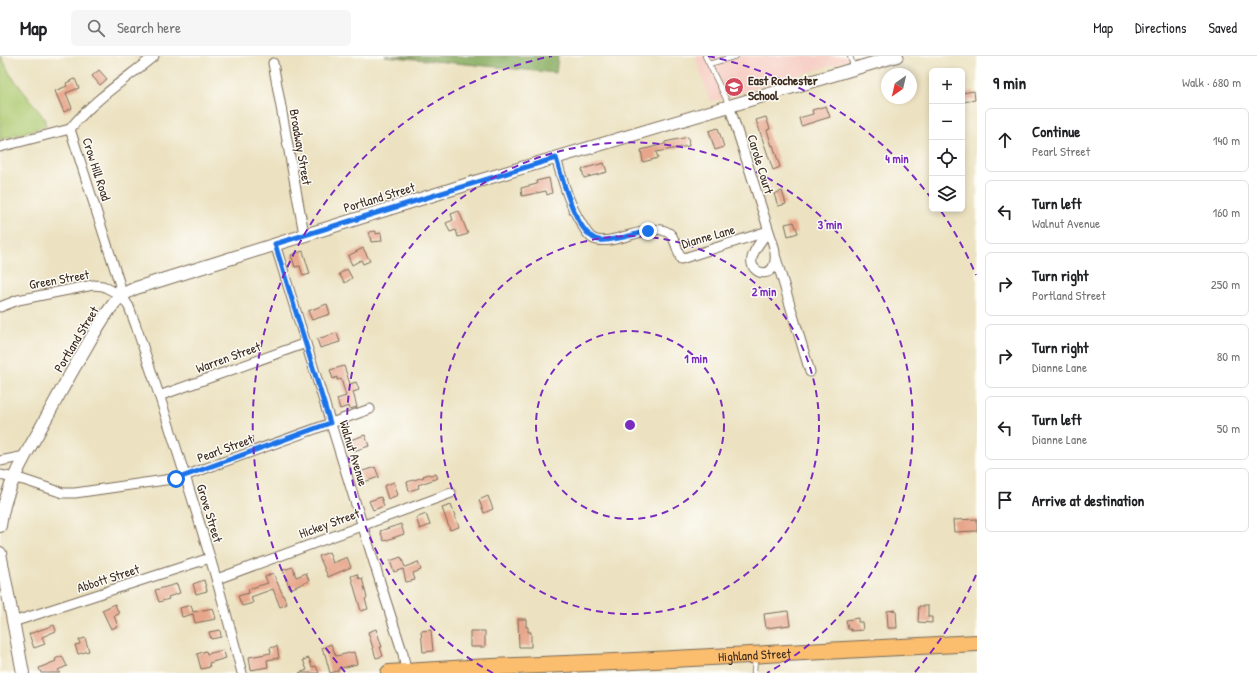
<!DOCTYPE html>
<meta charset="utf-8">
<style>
:root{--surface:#fff;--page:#f6f6f6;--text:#202124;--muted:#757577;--line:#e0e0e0}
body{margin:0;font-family:"Patrick Hand",sans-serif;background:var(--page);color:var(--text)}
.controls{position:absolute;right:12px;top:12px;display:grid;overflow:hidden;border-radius:6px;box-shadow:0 2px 6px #0003}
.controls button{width:36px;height:36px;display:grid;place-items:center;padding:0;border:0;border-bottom:1px solid var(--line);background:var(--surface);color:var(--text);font:20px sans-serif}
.compass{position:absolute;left:881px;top:12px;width:36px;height:36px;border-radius:50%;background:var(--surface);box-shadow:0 2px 6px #0003;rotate:214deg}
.stop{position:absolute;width:12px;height:12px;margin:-9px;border:3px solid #1a73e8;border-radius:50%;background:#fff}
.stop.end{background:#1a73e8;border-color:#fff;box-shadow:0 1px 4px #0008}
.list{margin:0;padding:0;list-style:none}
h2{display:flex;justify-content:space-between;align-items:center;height:52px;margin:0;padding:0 16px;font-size:17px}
h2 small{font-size:13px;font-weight:400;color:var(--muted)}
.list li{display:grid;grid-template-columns:26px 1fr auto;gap:12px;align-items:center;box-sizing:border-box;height:64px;margin:0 8px 8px;padding:0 8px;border:1px solid var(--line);border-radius:6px}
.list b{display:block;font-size:15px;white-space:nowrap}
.list p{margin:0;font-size:13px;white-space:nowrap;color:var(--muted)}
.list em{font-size:13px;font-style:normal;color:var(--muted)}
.icon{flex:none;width:22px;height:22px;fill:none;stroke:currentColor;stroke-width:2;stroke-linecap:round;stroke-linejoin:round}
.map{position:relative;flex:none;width:977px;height:617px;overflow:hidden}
header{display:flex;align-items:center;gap:24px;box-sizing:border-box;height:56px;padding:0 20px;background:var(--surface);border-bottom:1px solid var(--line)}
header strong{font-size:19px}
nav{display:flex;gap:22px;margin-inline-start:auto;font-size:14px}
.search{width:280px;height:36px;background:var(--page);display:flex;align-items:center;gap:10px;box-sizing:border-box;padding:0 14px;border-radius:6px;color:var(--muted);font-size:15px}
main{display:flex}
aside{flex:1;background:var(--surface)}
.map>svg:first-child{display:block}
.built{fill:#f7d1c7}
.green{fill:#aeca71;stroke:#747a48}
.forest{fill:#8aae63;stroke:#626c40}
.building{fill:#e7a68b}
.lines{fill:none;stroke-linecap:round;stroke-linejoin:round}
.service-casing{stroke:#796a57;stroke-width:6}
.minor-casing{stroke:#796a57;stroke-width:11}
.tertiary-casing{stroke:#796a57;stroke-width:14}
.trunk-casing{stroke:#796a57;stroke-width:18}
.service{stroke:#fff;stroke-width:4.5}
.minor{stroke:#fff;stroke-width:9}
.tertiary{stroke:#fff;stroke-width:12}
.trunk{stroke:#fbbd6e;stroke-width:16}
.route{stroke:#1a73e8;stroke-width:5}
.ring{fill:none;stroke:#7b2cbf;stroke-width:2;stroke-dasharray:7 5}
.labels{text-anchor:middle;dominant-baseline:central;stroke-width:3;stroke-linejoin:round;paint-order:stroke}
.poi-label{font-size:13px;font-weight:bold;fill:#3b2a1e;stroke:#fdfcf7;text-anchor:start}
.street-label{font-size:13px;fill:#3b2a1e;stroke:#fdfcf7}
.centre{fill:#7b2cbf;stroke:#fdfcf7;stroke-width:2}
.ring-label{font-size:12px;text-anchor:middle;font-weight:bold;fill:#7b2cbf;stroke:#fdfcf7;stroke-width:3;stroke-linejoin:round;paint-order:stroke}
</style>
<header>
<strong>Map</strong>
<div class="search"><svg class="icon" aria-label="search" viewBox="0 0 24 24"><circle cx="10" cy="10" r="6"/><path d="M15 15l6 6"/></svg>Search here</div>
<nav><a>Map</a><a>Directions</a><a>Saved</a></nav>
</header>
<main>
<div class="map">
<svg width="977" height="617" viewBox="0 0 977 617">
<rect width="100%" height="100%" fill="#fdfcf7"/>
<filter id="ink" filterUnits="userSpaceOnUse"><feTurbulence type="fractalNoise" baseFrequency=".025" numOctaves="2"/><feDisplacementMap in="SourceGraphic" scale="8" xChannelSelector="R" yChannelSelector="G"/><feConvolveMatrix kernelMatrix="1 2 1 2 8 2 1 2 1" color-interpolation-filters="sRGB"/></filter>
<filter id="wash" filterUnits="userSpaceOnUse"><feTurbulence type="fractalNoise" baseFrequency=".012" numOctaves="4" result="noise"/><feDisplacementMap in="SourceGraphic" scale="16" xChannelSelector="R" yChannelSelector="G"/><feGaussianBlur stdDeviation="0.9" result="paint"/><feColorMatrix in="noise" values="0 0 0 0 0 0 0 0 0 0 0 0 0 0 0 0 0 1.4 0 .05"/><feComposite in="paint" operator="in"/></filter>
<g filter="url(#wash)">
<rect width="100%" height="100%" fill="#ece2c1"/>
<path class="built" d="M695,0H863L710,46Z"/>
<path class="green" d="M0,0H1L10,18L44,62L46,70L0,84Z"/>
<path class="forest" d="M385,0H558L556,17Z"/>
<g id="blocks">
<path class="building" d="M99,14L107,23L100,29L92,20Z
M75,23L79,32L66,37L72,52L64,56L55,35L67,30L66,27Z
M974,35L975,44L962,46V37Z
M826,50L830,61L801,70L799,62L813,58L812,54Z
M766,61L770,73L767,74L772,90L773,89L780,111L773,114L756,64Z
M718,72L724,91L715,94L709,75Z
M688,81L689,90L656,96L658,102L643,106L641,94L665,88V86Z
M604,107L607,116L584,122L582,113Z
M549,122L552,137L547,139L546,135L522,140L521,132L537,128L536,125Z
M782,135L786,148L778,150L774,138Z
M459,155L468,178L458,181L456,174L450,176L446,167L453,164L451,158Z
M794,166L798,177L788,180L785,168Z
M376,175V178L381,177L382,185L371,186L369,176Z
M363,192L370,205L363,208L361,204L352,209L348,200Z
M303,195L310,218L303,220L300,210L295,211L291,199Z
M347,213L352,222L345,227L339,218Z
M327,248L330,258L312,264L308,255Z
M337,277L340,286L320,292L317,283Z
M344,310L350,328L356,326L359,334L353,336L357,351L350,353L349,350L340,353L337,343L346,340L341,323L337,324V321L333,323L330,314Z
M365,379L369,390L354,395L350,384Z
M375,411L379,421L364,426L360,416Z
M429,418L430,419L436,418L438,422L418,429L419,432L409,435L407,426L424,421L423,420Z
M394,426L398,439L388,443L384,430Z
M488,440L493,453L484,457L479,444Z
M381,441L384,450L373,454L369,445Z
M451,449L459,471L450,474L442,452Z
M426,458L430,469L420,473L416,462Z
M977,463V475L954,476L953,464Z
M401,468L404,478L384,485L380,475Z
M329,496L333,507L347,501L351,511L328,521L319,500Z
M401,501L405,511L418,506L421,514L413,517L415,524L406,526L403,513L394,516L390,505Z
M293,511L296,521L306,517L309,525L290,533L283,514Z
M273,517L287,548L280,551L273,533L251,541L253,547L242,550L238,540L249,537L248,533L268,527L265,521Z
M357,518L359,523L362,522L367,542L365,543L368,553L361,555L351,520Z
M204,524L207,535L196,538L193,528Z
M177,528L180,537L168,541L169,543L159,546L155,534Z
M115,548L119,558L114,560L118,570L111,573L102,554Z
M191,549L193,556L213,552L216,563L195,567L193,558L182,561L180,552Z
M919,550H928V561H932V567L918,566Z
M896,554L897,572H888L887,555Z
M788,555L790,569L766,572L764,558Z
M858,562V566H862L863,574L851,575V573H848L846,564Z
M518,563H526V571H528V576H531V591H519Z
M54,569L56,575L42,581L45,588L34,592L29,578Z
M376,573L382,591H380L383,600L376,602L368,576Z
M220,574L221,581L211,583L209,576Z
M431,574L433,595L423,596L421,575Z
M470,575H485V591H470Z
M85,582L89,595L78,598L75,589L80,588L79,584Z
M331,588L336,600L354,596L357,608L338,613V615L330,617L325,598H324L322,592Z
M277,590L279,602L267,604L268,611L251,614L249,601L271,597L270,592Z
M223,594L226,602L209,607L210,611L201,613L197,598L206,595L207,598Z
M62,600L67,610L58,614L60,617H41L39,612L56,605L55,603Z
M309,602L312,611L316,610L319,617H299L307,614L303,604Z"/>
</g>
</g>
<g filter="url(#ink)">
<use href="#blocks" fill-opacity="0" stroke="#796a57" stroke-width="1"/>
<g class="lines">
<defs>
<path id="service" d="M705,0L729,49
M850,0L854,13
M709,8L736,0
M754,617L755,602"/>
<path id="minor" d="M273,7L304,178
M729,49L774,191C782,227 748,220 752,202C754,192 763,183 768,175
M70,73L119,226L122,240L129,251L136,270C175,385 212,500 242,617
M70,73C93,44 126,23 154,0
M0,91L70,73
M556,102C563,125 568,146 581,167C584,172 587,178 592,182C612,194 656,160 672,180C676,187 678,196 681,203L768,175
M275,188L386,545L403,598L406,615
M776,202L810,316
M0,251L18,244L93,229L103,230L122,240
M159,340L306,287
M0,405L25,400
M0,419L24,424L63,437H75L179,422L370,353
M217,523L451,437
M13,566L210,502"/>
<path id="tertiary" d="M0,470C4,436 21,406 38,377C51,353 64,329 78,305C90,285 101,263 116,245C122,239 129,235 136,232L478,125L897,0
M0,497L23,617"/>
<g id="trunk">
<path id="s1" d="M389,617L469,612L615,606L977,587"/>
</g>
</defs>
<use href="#service" class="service-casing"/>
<use href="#minor" class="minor-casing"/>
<use href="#tertiary" class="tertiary-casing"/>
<use href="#trunk" class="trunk-casing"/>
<use href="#service" class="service"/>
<use href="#minor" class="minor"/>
<use href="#tertiary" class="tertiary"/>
<use href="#trunk" class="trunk"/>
</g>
</g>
<g class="lines" filter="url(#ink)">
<path class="route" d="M176,423L330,367L275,188L556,102C562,121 576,180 599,184C610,186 636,178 648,175"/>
</g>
<g class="ring">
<circle cx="630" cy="369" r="94"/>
<circle cx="630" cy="369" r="189"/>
<path d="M493 617A283 283 0 1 1 767 617"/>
<path d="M976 519A377 377 0 0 1 915 616M345 616A377 377 0 0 1 552 0M708 0A377 377 0 0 1 931 142M941 155A377 377 0 0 1 976 219"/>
</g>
<defs>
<symbol id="school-disc" viewBox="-11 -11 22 22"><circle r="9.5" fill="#d1495b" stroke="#fdfcf7"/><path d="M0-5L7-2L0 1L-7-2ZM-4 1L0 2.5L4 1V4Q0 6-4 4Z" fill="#fff"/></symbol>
</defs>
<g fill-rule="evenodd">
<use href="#school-disc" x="723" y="20" width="22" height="22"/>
</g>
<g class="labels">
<g class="poi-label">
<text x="748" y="24">East Rochester<tspan x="748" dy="15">School</tspan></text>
</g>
<g class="street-label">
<text transform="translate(301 91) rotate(80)">Broadway Street</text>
<text transform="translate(761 108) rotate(73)">Carole Court</text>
<text transform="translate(97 113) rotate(72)">Crow Hill Road</text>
<text transform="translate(379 141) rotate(-17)">Portland Street</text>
<text transform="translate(708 180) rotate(-16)">Dianne Lane</text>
<text transform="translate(59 223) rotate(-10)">Green Street</text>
<text transform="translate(76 283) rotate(-59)">Portland Street</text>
<text transform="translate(228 301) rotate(-20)">Warren Street</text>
<text transform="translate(225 392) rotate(-20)">Pearl Street</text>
<text transform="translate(354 397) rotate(73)">Walnut Avenue</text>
<text transform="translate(210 457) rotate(73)">Grove Street</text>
<text transform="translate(329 467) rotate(-20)">Hickey Street</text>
<text transform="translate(108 522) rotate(-18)">Abbott Street</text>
<text stroke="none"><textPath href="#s1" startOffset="366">Highland Street</textPath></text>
</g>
</g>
<circle cx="630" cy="369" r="6" class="centre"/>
<g class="ring-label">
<text x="897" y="107">4 min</text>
<text x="830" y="173">3 min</text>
<text x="764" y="240">2 min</text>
<text x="696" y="307">1 min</text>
</g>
</svg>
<div class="controls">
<button>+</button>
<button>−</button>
<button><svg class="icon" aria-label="locate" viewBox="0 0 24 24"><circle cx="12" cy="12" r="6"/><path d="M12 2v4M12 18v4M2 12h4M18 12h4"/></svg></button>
<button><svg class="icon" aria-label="layers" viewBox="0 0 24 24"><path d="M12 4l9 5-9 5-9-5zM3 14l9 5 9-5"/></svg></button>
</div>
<svg class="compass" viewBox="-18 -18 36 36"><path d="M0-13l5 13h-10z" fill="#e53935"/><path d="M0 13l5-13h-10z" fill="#757577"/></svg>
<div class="stop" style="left:176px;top:423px"></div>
<div class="stop end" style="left:648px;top:175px"></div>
</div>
<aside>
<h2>9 min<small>Walk · 680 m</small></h2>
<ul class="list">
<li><svg class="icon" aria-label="ahead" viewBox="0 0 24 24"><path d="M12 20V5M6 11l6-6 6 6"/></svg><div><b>Continue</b><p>Pearl Street</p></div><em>140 m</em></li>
<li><svg class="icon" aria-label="left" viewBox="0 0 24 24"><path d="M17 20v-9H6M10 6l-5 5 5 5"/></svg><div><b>Turn left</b><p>Walnut Avenue</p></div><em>160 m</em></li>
<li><svg class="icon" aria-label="right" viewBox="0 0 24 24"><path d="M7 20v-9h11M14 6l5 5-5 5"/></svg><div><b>Turn right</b><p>Portland Street</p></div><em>250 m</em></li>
<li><svg class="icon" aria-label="right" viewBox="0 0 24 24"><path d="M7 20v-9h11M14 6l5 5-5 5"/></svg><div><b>Turn right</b><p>Dianne Lane</p></div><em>80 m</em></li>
<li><svg class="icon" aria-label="left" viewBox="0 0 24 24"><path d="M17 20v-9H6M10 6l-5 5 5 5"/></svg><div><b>Turn left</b><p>Dianne Lane</p></div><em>50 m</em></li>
<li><svg class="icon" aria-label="arrive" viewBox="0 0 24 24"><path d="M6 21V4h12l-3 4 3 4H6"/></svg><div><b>Arrive at destination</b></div></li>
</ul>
</aside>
</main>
